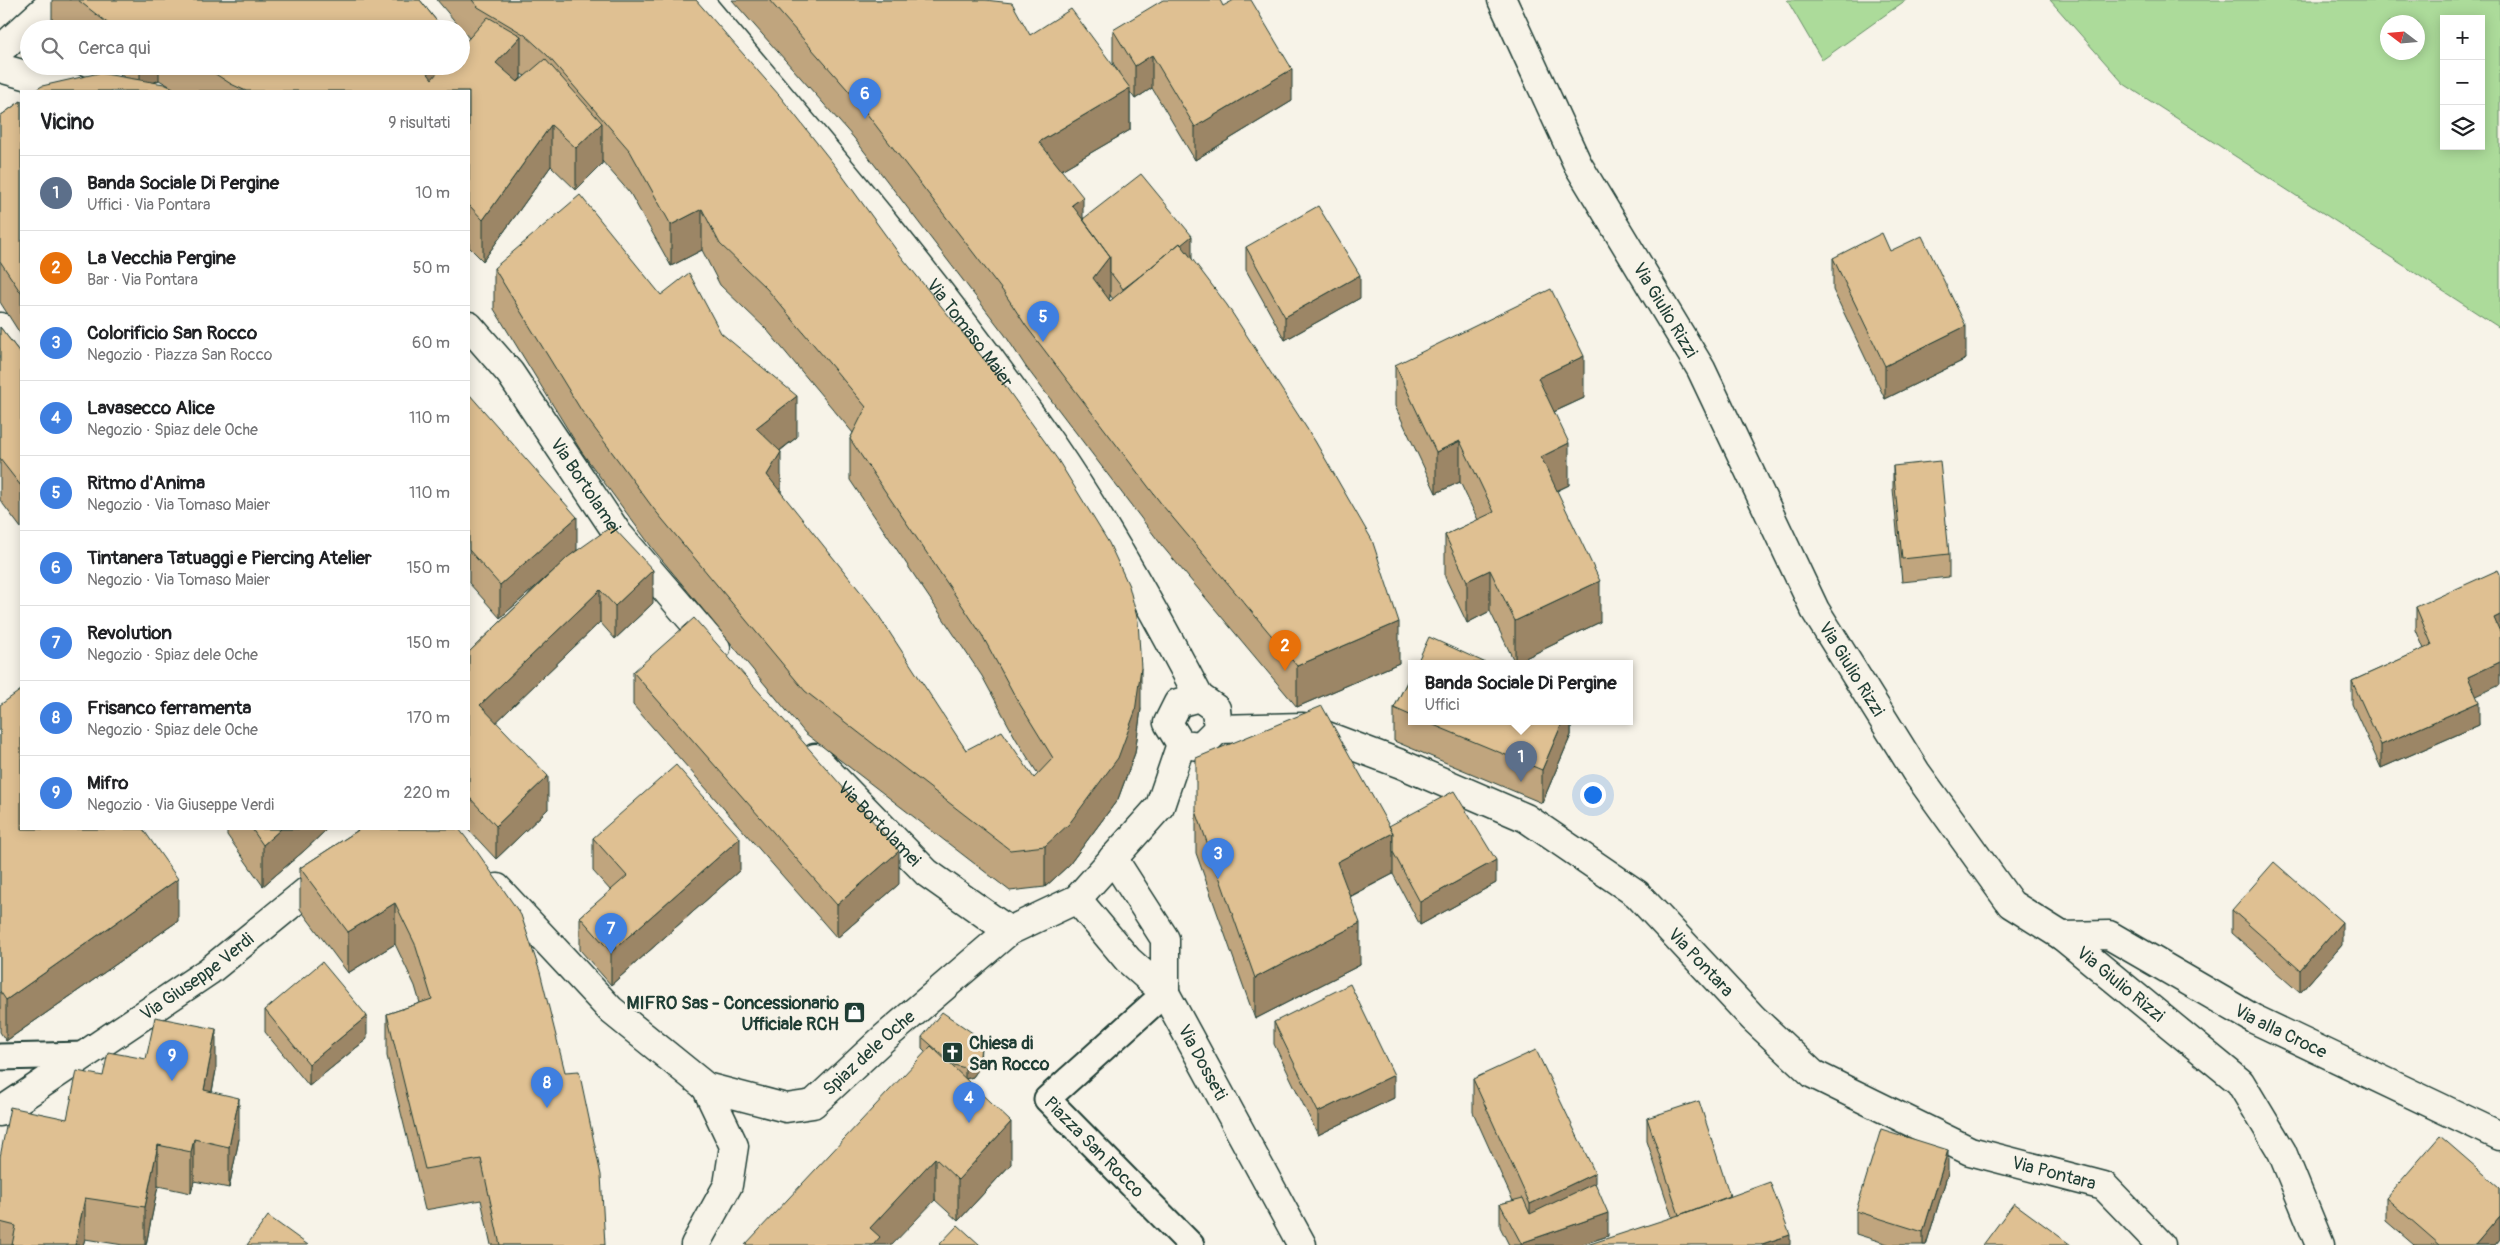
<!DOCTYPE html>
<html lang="it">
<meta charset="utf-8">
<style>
:root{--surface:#fff;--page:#f6f6f6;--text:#202124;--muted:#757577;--line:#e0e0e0;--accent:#1f3d34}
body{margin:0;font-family:Pangolin,sans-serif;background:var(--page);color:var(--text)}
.controls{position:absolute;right:15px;top:15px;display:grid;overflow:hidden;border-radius:0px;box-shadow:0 2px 12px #0003}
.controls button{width:45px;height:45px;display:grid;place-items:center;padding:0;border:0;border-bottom:1px solid var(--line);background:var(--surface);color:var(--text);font:25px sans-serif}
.compass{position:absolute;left:2380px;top:15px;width:45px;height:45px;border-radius:50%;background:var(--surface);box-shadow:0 2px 12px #0003;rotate:286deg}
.you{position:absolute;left:1592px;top:794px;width:18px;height:18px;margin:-12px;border:4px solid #fff;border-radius:50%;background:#1a73e8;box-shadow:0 0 0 8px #1a73e833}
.badge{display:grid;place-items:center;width:32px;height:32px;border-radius:50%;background:var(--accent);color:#fff;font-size:16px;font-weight:700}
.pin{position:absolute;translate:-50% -41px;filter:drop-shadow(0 1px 2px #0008)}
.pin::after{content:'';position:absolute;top:26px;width:18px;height:15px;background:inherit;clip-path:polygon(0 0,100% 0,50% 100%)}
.popup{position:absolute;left:1408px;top:660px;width:225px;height:65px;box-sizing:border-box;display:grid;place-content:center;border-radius:0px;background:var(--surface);filter:drop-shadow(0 1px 4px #0005);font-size:16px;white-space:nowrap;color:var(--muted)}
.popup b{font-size:19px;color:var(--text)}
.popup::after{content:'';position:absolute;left:50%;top:100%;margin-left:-10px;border:10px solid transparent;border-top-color:var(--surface)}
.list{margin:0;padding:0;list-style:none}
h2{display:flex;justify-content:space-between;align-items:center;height:65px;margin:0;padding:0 20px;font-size:21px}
h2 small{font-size:16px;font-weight:400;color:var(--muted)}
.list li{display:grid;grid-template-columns:32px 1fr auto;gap:15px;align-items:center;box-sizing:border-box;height:75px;padding:0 20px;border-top:1px solid var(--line)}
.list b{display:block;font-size:19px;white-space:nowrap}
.list p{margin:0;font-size:16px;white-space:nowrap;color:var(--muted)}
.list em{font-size:16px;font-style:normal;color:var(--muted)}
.icon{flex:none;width:28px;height:28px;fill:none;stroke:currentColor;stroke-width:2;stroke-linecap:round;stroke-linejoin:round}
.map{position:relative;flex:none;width:2500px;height:1245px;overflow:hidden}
.search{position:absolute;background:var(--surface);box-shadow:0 2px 12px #0003;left:20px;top:20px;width:450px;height:55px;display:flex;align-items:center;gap:12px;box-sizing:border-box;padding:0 18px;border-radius:28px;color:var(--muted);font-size:19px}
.panel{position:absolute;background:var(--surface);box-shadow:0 2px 12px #0003;left:20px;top:90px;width:450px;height:740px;border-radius:0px}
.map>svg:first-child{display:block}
.green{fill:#acdb9a;stroke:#668c67;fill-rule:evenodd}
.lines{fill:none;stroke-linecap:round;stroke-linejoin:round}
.lane-casing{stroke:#1f3d34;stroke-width:29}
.street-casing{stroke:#1f3d34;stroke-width:31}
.lane{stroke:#f7f3e8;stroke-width:25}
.street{stroke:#f7f3e8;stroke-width:28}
.wall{fill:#c0a57e;stroke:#1f3d34;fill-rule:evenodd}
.shaded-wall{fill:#9c8666;stroke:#1f3d34}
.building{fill:#dfc092;stroke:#1f3d34}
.labels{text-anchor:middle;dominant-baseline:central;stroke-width:5;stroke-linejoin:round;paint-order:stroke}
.street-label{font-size:18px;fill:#1f3d34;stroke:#f7f3e8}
.poi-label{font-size:18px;font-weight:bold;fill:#1f3d34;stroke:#f7f3e8;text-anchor:end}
</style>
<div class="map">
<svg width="2500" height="1245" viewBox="0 0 2500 1245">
<rect width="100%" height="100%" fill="#f7f3e8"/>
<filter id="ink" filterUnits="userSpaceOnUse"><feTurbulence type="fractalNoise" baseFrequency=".02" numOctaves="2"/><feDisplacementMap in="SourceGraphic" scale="10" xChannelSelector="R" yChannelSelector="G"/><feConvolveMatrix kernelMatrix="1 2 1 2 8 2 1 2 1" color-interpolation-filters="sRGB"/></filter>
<g filter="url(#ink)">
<path class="green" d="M1787,0H1906L1822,60Z
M2050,0H2500V328L2124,84ZM2444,19H2481V146H2444ZM2388,22H2418V52H2388Z"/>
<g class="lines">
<defs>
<g id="lane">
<path id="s1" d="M1165,993L1047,1099L1191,1245"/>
<path d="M0,1057L85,1055"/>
</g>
<g id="street">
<path id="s2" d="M698,0C821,145 945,290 1053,447C1108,527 1155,612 1199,697"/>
<path id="s3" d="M1502,0L1578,165L1701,369L1815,610L1916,772L2011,904L2062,936L2240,1082L2282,1152L2320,1245"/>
<path d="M0,50L55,0"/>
<path d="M0,68L83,91"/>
<path id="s4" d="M469,326L510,373L618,534L716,648"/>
<path d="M0,327L21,352"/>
<path d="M1199,697L1216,709L1218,729L1201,746L1181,744L1168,723L1178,703Z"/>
<path id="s5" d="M1218,729L1303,727L1401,764L1526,818L1637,894L1753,1018L1813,1074L1970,1151L2104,1186L2161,1245"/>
<path id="s6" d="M815,758L927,873L1009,931"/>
<path d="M1113,858L1165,939V993"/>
<path id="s7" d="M497,888L611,1010L706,1087L786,1108L813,1104L884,1038L1009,931L1077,899L1160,806L1181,744"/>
<path id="s8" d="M1077,899L1128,960L1165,993L1302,1245"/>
<path id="s9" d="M2062,936L2109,935L2254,1019L2500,1136"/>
<path id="s10" d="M0,1112L209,971L383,829"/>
<path d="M695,1245L728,1185L734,1146L706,1087"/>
</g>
</defs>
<use href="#lane" class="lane-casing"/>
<use href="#street" class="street-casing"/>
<use href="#lane" class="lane"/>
<use href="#street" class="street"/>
</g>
<path class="wall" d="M52,0H420L443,29H62L52,21Z
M437,0H696L1141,709L1135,753L1118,799L1069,865L1045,887L1010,891L805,733L653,549L581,451L494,309V268L661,295L721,333L797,437L780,451L781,493L966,750L1034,778L1038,774L1016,739L982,676L850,480V439L853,433L767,330L720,285L702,250L671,266L630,193L602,161V164L576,190L551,166L483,261L469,247V91H34L125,78L110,66H461L469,38ZM521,74L525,76L518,82L521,78ZM159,80L173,88L153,83Z
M732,0H985L1030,35L1119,73L1113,63V30L1223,6L1292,101L1195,160L1152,88L1135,99L1130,92V130L1061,170L1083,218L1192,259L1399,663L1297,707L1163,547L1026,367L1005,335L854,138ZM1110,295L1113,299L1110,301L1109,299L1110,297Z
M21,101V335L0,302V116Z
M1246,247L1360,298L1285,340L1246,270Z
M1890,251L1966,359L1885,399L1833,290V258Z
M0,327L21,354V528L0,500Z
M1395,365L1584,398L1554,412L1569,485L1557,491L1600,622L1515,663L1490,611L1467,623L1445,577V535L1478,520L1460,482L1436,493L1395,406Z
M469,394L577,550L653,603L615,639L600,622L496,722L548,809L496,859L468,829H469V652L551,573L500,618L469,583Z
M1893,466L1949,554V577L1902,582L1893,489Z
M2416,607L2476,696L2479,725L2381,768L2352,704V681L2424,649L2416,630Z
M633,672L899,884L837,938L633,705Z
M1412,672V721H1571V735L1542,803L1394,741V708Z
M0,705L178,921L6,1041L0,1032Z
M1196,811L1389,826L1496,883L1420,925L1393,874L1350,897L1360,965L1255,1019L1196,853Z
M227,829H327L305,850L263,886L227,835Z
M360,829L605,1245H491L481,1200L425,1210L387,1056V1014L420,1003L415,986L395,944L348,973L300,909V868Z
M593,838L740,870L611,985L580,950V917L611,891L593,871Z
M2232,910L2342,945L2300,993L2232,933Z
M265,1010L367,1039L309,1086L265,1032Z
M1274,1022L1394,1098L1318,1135L1274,1044Z
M922,1037L981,1057L980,1067L973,1077L966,1079L1011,1164L958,1221L935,1200L926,1052L922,1048Z
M146,1059L216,1070L212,1092L239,1139L229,1188L194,1181L191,1193L158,1186L146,1245H123L85,1239L83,1245H0V1157L67,1119L103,1076Z
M1473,1079L1595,1183L1608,1236L1580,1245H1509L1500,1227V1204L1513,1201L1473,1112Z
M1647,1118L1730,1196L1790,1245L1672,1217L1647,1141Z
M1948,1173L1926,1245H1891L1856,1234V1211Z
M2500,1188V1239L2495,1245H2414L2386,1221V1198Z"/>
<path class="shaded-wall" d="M521,36V78L496,105V63Z
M1152,55V88L1135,99V66Z
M140,66H159V80L140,89Z
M418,66H446L428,91Z
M1292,69V101L1195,160V127Z
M1130,88V130L1039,183V142Z
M602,123V164L576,190V148Z
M551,125V166L483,261V220Z
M1083,197V235L1072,205Z
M702,209V250L671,266V225Z
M1192,236V259L1123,312V289Z
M1110,256V297L1093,319V278Z
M1360,275V298L1285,340V317Z
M1966,326V359L1885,399V366Z
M1584,356V398L1538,419V378Z
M797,396V437L756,469V428Z
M1460,441V482L1436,493V452Z
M1569,443V485L1541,498V457Z
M781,452V494L767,475Z
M577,517V550L500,618V585Z
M653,570V603L615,639V606Z
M1490,570V611L1467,623V581Z
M1600,581V622L1515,663V621Z
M600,590V622L480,738V705Z
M2500,615V638L2494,618Z
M1399,622V663L1297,707V666Z
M2500,662V685L2468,700V677Z
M1141,668V709L1135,753L1118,799L1069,865L1045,887V846Z
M2479,702V725L2381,768V745Z
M1563,721H1571V735L1542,803V770Z
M548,776V809L496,859V826Z
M281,829H327L305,850L263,886V845Z
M1393,833V874L1337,903V862Z
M740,838V870L611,985V952Z
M899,851V884L837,938V905Z
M1496,860V883L1420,925V902Z
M178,879V921L6,1041V1000Z
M395,903V944L348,973V932Z
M2342,922V945L2300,993V970Z
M1360,923V965L1255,1019V978Z
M367,1016V1039L309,1086V1064Z
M216,1029V1070L204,1132V1090Z
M981,1045L980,1067L973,1077L965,1079V1068Z
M1394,1075V1098L1318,1135V1112Z
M239,1098V1139L229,1188V1147Z
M1011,1122V1164L958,1221V1180Z
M194,1139V1181L191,1193V1152Z
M158,1145V1186L146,1245H145V1207Z
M1948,1150V1173L1926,1245H1923V1232Z
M935,1158V1200L892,1245H870V1228Z
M1595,1173V1206L1530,1237V1204Z
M85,1198V1239L83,1245H75Z
M1608,1213V1236L1580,1245H1521V1243Z
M2500,1216V1239L2495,1245H2475Z
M1790,1235V1245H1762V1244Z"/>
<path class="building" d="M78,0H420L443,29H115Z
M472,0H696L779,95L836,167L900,255L1003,383L1058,460L1109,543L1129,586L1138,621L1141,668L1135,712L1118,758L1069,824L1045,846L1010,850L805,691L653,508L581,410L494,268L580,195L661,295L689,273L721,333L797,396L756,428L781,452L767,475L875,610L966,750L1002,731L1034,778L1053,758L1016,698L982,635L850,439L866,407L767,289L720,244L702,209L671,225L630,151L547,55L525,35L478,7Z
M769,0H985L1012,3L1030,35L1071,9L1130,88L1039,142L1083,197L1072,205L1110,256L1093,278L1110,301L1180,243L1227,305L1315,441L1372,540L1399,622L1297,666L1163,506L1026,326L1005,294L854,97Z
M1163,0H1220L1223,6L1234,0H1251L1292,69L1195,127L1152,55L1135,66L1113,30Z
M488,17L521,36L496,63L518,82L545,59L602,123L576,148L551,125L483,220L469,205V91H246L231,84L203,66H422L432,79L443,66H461V47Z
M99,73L164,84L179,91H34L42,86Z
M21,101V293L0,261V116Z
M1141,174L1192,236L1181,245L1180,243L1149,269L1123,289L1110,272V256L1083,219Z
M1318,206L1360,275L1285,317L1246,247Z
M1882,233L1890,251L1922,236L1966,326L1885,366L1833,258Z
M1551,289L1584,356L1538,378L1569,443L1541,457L1600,581L1515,621L1490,570L1467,581L1445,535L1494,512L1460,441L1436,452L1395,365Z
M0,327L21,354V486L0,459Z
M469,394L577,517L500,585L469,550Z
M1940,461L1949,554L1902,559L1893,466Z
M612,526L653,570L615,606L600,590L480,705L548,776L496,826L469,797V652L568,557Z
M2498,570L2500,574V615L2494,618L2500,632V662L2468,677L2479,702L2381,745L2352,681L2432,645L2416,607Z
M694,618L899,851L837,905L633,672Z
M1429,637L1486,663H1417Z
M1412,672V716L1394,708Z
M21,690V829H143L178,879L6,1000L0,991V705Z
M1322,706L1393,833L1337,862L1360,923L1255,978L1196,811V758Z
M1424,721H1563L1542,770Z
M676,765L740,838L611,952L580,917L627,876L593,838Z
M1454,791L1496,860L1420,902L1393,852V833L1389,826Z
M252,829H281L263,845Z
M360,829H459L478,853L521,915L540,972L565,1072L579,1071L601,1175L605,1245H500L481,1159L425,1169L387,1014L432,999L415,944L395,903L348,932L300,868Z
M2274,862L2342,922L2300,970L2232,910Z
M322,962L367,1016L309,1064L265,1010Z
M1350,984L1394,1075L1318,1112L1274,1022Z
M942,1012L977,1036L981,1045L980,1056L973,1066L965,1068L954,1065L922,1037Z
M155,1017L216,1029L204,1090L239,1098L229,1147L194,1139L191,1152L158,1145L145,1207L85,1198L75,1245H12L16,1226L0,1222V1157L10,1107L67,1119L77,1071L103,1076L108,1052L146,1059Z
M931,1046L1011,1122L958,1180L935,1158L870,1228L880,1237L873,1245H745Z
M1536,1050L1595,1173L1530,1204L1473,1079Z
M1699,1101L1730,1196L1679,1215L1647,1118Z
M1881,1129L1948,1150L1923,1232L1856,1211Z
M2440,1136L2500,1188V1216L2475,1245H2440L2386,1198Z
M1770,1182L1790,1235L1762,1244V1245H1587L1685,1213Z
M1595,1183L1608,1213L1521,1243L1500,1204L1523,1198L1530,1214Z
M2014,1203L2071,1245H1983Z
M268,1216L308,1245H247Z
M958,1225L980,1245H939Z"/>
</g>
<defs>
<symbol id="shop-square" viewBox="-11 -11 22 22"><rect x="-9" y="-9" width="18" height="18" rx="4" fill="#1f3d34" stroke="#f7f3e8"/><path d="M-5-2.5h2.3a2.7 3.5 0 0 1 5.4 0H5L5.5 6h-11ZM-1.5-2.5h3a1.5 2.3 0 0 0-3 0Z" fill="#fff"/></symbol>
<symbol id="church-square" viewBox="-11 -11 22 22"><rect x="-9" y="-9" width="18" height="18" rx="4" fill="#1f3d34" stroke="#f7f3e8"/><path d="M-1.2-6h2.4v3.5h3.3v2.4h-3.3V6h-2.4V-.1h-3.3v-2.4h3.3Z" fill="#fff"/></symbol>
</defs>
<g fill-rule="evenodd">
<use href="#shop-square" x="842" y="1000" width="25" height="25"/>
<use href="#church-square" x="940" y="1040" width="25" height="25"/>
</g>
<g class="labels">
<g class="street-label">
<text stroke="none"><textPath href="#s3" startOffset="351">Via Giulio Rizzi</textPath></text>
<text stroke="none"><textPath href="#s2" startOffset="430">Via Tomaso Maier</textPath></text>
<text stroke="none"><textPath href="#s4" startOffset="198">Via Bortolamei</textPath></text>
<text stroke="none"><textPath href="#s3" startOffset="756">Via Giulio Rizzi</textPath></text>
<text stroke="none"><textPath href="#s6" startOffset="92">Via Bortolamei</textPath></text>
<text stroke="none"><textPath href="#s5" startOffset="554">Via Pontara</textPath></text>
<text stroke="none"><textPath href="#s10" startOffset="239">Via Giuseppe Verdi</textPath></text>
<text stroke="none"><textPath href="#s3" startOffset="1176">Via Giulio Rizzi</textPath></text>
<text stroke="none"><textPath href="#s9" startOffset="244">Via alla Croce</textPath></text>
<text stroke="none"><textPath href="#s7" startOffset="475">Spiaz dele Oche</textPath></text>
<text stroke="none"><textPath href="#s8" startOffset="208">Via Dosseti</textPath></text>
<text stroke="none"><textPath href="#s1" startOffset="226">Piazza San Rocco</textPath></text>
<text stroke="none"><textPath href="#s5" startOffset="974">Via Pontara</textPath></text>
</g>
<g class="poi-label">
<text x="839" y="1003">MIFRO Sas - Concessionario<tspan x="839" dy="21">Ufficiale RCH</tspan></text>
<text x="969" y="1043" text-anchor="start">Chiesa di<tspan x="969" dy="21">San Rocco</tspan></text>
</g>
</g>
</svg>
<div class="controls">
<button>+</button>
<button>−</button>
<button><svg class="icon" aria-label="layers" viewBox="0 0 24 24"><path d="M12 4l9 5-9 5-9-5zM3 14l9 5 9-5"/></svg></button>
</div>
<svg class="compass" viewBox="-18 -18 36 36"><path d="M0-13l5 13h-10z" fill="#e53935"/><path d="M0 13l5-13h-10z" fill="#757577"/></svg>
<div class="you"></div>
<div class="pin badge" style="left:1521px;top:782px;background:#5c6f8a">1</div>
<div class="popup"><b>Banda Sociale Di Pergine</b>Uffici</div>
<div class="pin badge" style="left:1285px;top:671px;background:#e8710a">2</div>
<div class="pin badge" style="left:1218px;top:879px;background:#3f7fe0">3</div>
<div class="pin badge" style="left:969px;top:1123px;background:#3f7fe0">4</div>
<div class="pin badge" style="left:1043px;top:342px;background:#3f7fe0">5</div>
<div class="pin badge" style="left:865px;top:119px;background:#3f7fe0">6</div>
<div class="pin badge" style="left:611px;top:954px;background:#3f7fe0">7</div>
<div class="pin badge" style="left:547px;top:1108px;background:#3f7fe0">8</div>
<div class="pin badge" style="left:172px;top:1081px;background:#3f7fe0">9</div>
<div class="search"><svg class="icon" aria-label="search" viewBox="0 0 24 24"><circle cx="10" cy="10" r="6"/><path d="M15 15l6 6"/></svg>Cerca qui</div>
<section class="panel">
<h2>Vicino<small>9 risultati</small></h2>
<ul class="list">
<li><span class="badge" style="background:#5c6f8a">1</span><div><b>Banda Sociale Di Pergine</b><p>Uffici · Via Pontara</p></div><em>10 m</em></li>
<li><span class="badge" style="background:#e8710a">2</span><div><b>La Vecchia Pergine</b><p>Bar · Via Pontara</p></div><em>50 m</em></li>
<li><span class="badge" style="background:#3f7fe0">3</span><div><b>Colorificio San Rocco</b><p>Negozio · Piazza San Rocco</p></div><em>60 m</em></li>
<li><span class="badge" style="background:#3f7fe0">4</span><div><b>Lavasecco Alice</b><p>Negozio · Spiaz dele Oche</p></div><em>110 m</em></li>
<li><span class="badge" style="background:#3f7fe0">5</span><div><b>Ritmo d'Anima</b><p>Negozio · Via Tomaso Maier</p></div><em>110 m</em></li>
<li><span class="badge" style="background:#3f7fe0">6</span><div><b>Tintanera Tatuaggi e Piercing Atelier</b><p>Negozio · Via Tomaso Maier</p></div><em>150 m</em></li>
<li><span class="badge" style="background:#3f7fe0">7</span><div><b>Revolution</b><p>Negozio · Spiaz dele Oche</p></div><em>150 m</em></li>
<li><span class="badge" style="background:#3f7fe0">8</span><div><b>Frisanco ferramenta</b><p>Negozio · Spiaz dele Oche</p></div><em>170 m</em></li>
<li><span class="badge" style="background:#3f7fe0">9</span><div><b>Mifro</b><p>Negozio · Via Giuseppe Verdi</p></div><em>220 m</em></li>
</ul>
</section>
</div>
